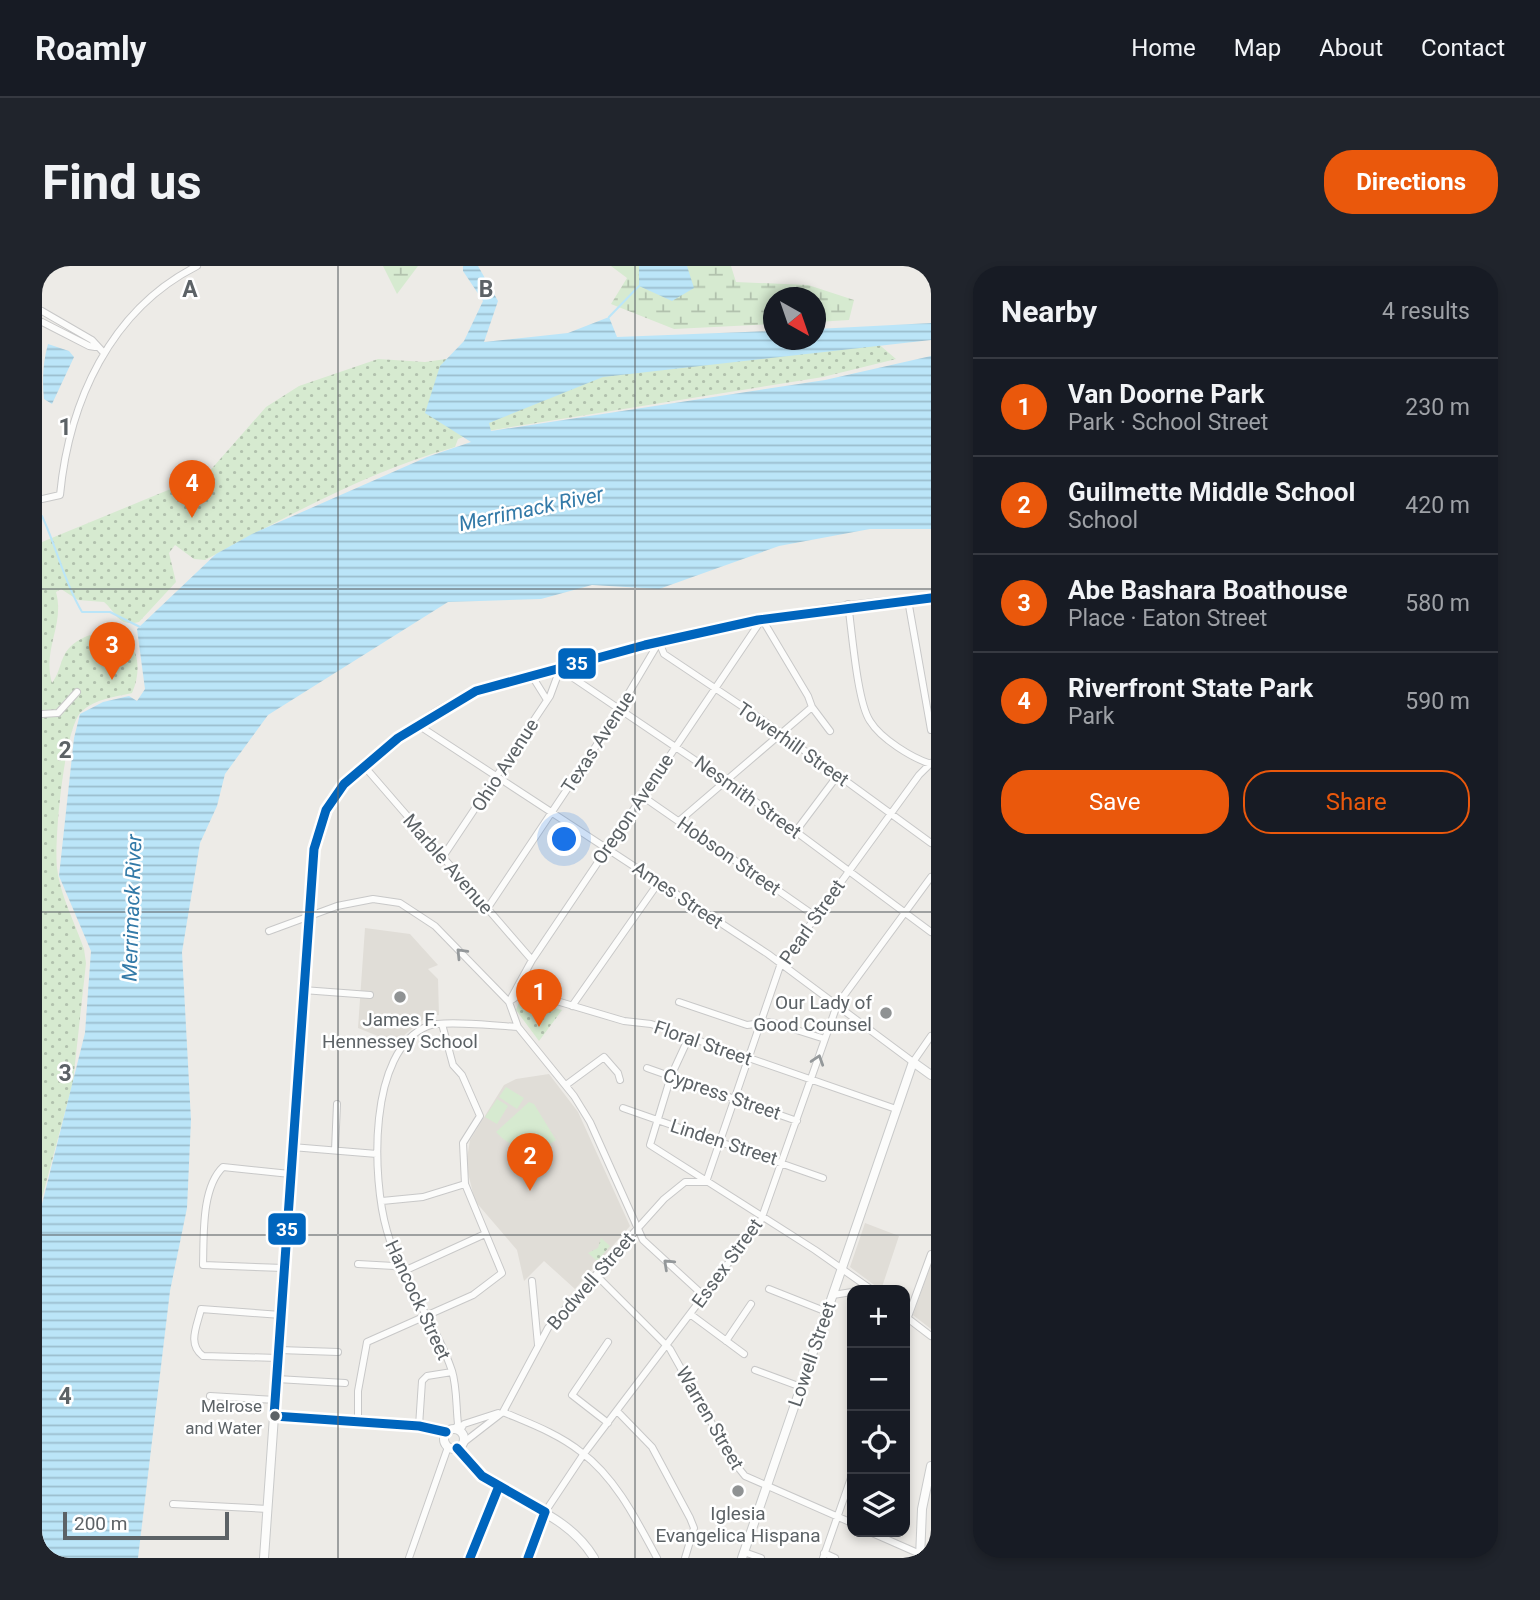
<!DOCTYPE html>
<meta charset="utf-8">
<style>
:root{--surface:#171b24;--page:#20242c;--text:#f1f3f6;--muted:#9ea1a6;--line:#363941;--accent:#ea580c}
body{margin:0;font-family:Roboto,sans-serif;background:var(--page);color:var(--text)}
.controls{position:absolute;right:21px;bottom:21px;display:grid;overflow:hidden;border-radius:14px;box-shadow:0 4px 10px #0003}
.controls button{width:63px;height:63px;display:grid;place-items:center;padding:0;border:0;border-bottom:2px solid var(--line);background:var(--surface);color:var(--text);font:35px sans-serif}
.compass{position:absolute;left:721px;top:21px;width:63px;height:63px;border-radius:50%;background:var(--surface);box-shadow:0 4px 10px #0003;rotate:140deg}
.scale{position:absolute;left:21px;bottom:18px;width:166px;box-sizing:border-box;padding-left:7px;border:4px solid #5c6266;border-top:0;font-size:19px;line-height:24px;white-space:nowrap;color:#5c6266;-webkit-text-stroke:5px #fff;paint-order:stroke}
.you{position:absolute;left:523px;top:574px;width:24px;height:24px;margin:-18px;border:5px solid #fff;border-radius:50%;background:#1a73e8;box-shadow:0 0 0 10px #1a73e833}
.badge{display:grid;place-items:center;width:46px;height:46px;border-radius:50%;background:var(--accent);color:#fff;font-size:23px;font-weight:700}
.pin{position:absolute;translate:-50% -58px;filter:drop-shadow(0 2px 4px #0008)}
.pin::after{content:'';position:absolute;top:37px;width:24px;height:21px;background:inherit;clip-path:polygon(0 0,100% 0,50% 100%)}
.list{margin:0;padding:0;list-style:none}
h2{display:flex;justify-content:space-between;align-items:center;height:91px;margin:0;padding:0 28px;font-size:30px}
h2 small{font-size:23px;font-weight:400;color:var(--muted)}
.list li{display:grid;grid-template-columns:46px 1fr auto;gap:21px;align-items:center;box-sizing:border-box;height:98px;padding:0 28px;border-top:2px solid var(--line)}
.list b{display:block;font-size:26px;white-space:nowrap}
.list p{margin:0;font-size:23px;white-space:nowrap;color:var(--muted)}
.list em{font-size:23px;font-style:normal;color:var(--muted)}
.actions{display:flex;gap:14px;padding:21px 28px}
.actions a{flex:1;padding:16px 0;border:2px solid var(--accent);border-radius:28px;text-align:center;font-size:24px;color:var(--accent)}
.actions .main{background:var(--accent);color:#fff}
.icon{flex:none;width:38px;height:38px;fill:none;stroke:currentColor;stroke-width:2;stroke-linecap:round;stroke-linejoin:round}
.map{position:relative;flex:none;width:889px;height:1292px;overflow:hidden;border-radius:28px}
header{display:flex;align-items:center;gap:42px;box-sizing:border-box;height:98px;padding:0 35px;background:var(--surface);border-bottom:2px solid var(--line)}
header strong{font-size:33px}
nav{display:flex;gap:38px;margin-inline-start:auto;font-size:24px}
.intro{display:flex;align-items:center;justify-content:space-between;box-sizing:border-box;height:168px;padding:0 42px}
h1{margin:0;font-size:49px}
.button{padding:18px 32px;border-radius:28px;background:var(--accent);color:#fff;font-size:24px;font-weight:700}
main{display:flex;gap:42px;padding:0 42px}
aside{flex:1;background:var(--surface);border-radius:28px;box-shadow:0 4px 10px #0003}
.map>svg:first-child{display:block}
.education{fill:#e0ddd7}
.grass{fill:url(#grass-dots)}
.wetland{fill:url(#wetland-marsh)}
.pitch{fill:#d6ead0}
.water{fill:url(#water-rules)}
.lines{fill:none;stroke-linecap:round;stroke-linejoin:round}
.stream{stroke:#bbe5f8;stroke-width:2}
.street-casing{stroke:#c8c8c8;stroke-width:8}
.secondary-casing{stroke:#c9caca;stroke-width:10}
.street{stroke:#fcfcfb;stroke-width:6}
.secondary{stroke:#fcfcfb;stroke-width:8}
.bus-1-casing{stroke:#fff;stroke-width:14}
.bus-1{stroke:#0065bd;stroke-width:9}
.oneway{stroke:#94989a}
.grid{fill:none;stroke:#5c6266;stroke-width:2;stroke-opacity:0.55}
.poi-dot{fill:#8f9293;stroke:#fff;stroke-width:2.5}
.bus-dot{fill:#5c6266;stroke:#fff;stroke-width:2.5}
.labels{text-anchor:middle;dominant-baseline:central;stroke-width:5;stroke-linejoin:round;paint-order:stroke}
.bus-label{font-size:17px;fill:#5c6266;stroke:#fff;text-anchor:end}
.street-label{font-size:19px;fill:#5c6266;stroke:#fff}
.poi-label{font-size:19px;fill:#5c6266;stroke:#fff}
.water-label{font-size:21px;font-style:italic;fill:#337aa8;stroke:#fff}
.grid-label{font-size:23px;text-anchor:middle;font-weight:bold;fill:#5c6266;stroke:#fff;stroke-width:5;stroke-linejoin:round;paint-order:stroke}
.line-badge{stroke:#fff;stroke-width:2.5}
.badge-label{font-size:19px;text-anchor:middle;font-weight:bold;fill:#fff}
</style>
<header>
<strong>Roamly</strong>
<nav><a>Home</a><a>Map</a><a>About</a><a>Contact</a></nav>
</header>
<div class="intro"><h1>Find us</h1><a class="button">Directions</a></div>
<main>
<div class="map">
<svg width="889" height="1292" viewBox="0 0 889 1292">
<defs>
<pattern id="grass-dots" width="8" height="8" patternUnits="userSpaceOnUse" patternTransform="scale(1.75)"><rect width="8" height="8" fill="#d6ead0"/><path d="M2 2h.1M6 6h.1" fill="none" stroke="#b1c1ad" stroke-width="1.8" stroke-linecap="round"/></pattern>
<pattern id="wetland-marsh" width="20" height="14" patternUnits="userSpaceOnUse" patternTransform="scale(1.75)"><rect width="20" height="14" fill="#d6ead0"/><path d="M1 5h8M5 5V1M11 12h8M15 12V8" fill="none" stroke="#b1c1ad"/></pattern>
<pattern id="water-rules" width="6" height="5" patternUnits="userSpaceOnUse" patternTransform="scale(1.75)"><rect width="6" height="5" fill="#bbe5f8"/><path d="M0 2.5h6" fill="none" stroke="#9bbdcd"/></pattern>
</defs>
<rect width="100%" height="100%" fill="#edebe7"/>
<path class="education" d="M323,662L368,668L396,699L386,703L396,713L397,749L385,750L353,777L316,762Z
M507,808L536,846L588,960L533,1023L502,995L482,1015L475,984L433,935L424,899L428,874L462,819L474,813Z
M823,957L857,970L839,1024L808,1001Z
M889,998V1063L871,1049Z"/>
<path class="grass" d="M820,64L854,93L781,111L432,167L416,173L413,181C324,206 244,251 163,294L152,293L133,279L127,287L134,316L97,356C75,361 75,347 62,336L36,334L19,323L14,326C23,359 0,383 10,417C22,401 16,385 39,373C84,350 107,388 90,427C73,431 53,433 40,445C22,460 12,576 15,602C18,629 33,657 42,683L44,697L31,816L0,932V276L165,208L224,141L257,120L336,93L383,96L418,91L774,74Z
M484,734L520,744L497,775L474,744L477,736Z
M559,972L568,980L555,995L546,987L556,982Z"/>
<path class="wetland" d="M341,0H376L355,28Z
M569,0H689L694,16L766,19L812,34L807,54L774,56V32H732L731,58L632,63L569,38L585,12Z"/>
<path class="pitch" d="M464,821L482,832L475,843L457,831Z
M455,833L466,840L455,858L443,851Z
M487,836L492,838L514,874C494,889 470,884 454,866Z"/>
<path class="water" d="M421,0H436L456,35L442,76L526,67L567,51L575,71L731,65L732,74H774V63L889,57V74L561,111L447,157L449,165L783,114L889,90V263H828L737,280L617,323L550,319L499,333L406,336L226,449L183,508L175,540L158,577L140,686L149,854L145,942L128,1025L96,1292H0V938L43,767L49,685L17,610L32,472L38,448L61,436L87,430L95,435L103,423L95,363L174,288L210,268L385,191L429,176L383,147L398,100L422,75L441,35L421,5Z
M597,0H645L652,22L630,35L597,20Z
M6,78L27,85L32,91L10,138L2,133C0,114 1,95 6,78Z"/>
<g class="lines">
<path class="stream" d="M567,51L597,20
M0,250C15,282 22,316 40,346H68L98,361"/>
<defs>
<path id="street" d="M0,45L50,74L62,87
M0,56L47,80L53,81
M0,233L18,229C27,136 68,44 155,0
M866,334L889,464
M806,338C810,364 815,436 828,455C839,473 870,492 889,498
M617,376L622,388L719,453L889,577
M490,410L505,434
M0,448L16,447L35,426
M376,459L726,688L871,796L889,770
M322,500L490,694
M600,530L773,650
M637,555L770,441
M754,565L796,509
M400,592L508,430L518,403L706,530L889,666
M445,643L566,462L617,376
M227,665L295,640L331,633L358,637L393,660L467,736L476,761L532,830L548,856L601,974L662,1030
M261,724L328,729
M468,735L480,727L491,728L582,755L609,758L854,843
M467,736L490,694L720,353L766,430L770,441L788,465
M637,736L705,759L729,756L783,773
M530,740L617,616
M647,771L629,810L608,879L773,984L830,1024
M605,802L755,855
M524,819L562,791L576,807L578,814
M581,842L781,912
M250,881L335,888
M293,884L295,838
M340,935L381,931L423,918
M316,998L352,1000L362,1005L443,968
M242,1002L161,999C162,971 159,922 181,901L248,908
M554,1009L628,1083L691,1195L703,1210L810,1257
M490,1015L496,1079
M727,1023L785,1046
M791,1029L829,1023
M648,1048L702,1088
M864,1051L889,1070
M863,1059L889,988
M684,1075L709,1038
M237,1084L296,1086
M236,1092L161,1090C145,1078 155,1060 159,1043L239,1049
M713,1104L759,1121
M235,1113L303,1117
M168,1130L234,1134
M575,1145L610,1181L648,1252L652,1262L643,1292
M461,1146C487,1157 517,1168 539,1186C574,1212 595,1255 615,1292
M316,1155V1125L325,1076L431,1029L460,1007L423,918L421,877L438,850L420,809L411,799L400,758
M566,1157L530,1129L566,1076
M377,1160L380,1115L385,1110L410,1106
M414,1162L416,1158C414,1141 415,1121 410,1105C394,1057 359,1015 345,965C330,914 325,784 386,760C400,754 459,760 476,761
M418,1164L422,1158L456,1147
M421,1177L461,1146L506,1062L622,933L643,916H664L738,700L877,509L889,497
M131,1238L226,1243
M503,1246L541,1189L719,954L795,739L889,611
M828,1266L878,1288
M702,1286L719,1292
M782,1287L793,1292
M367,1292L406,1181
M781,1292L810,1209"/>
<path id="secondary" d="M0,9L6,0
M232,1150L377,1160L404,1166
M402 1173a10 10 0 1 1 20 0a10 10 0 1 1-20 0Z
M415,1182C443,1233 519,1236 552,1292
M222,1292L272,583C276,565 280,548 290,532C315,496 394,443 434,425C584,382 733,342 889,332
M486,1292L503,1246
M700,1292L871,796L889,809
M878,1292L880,1243L889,1200"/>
</defs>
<use href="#street" class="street-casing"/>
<use href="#secondary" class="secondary-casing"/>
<use href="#street" class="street"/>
<use href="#secondary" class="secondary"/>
<defs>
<path id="bus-1" d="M404,1166L377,1160L232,1150L272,583L284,544L302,518L356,472L434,425L603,379L716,354L889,332
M415,1182L440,1210L503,1246L486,1292
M428,1292L457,1220"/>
</defs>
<use href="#bus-1" class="bus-1-casing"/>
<use href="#bus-1" class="bus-1"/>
</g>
<defs><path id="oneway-chevron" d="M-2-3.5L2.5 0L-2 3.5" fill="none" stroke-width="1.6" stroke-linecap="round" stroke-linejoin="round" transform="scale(1.75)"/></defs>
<g class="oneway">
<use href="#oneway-chevron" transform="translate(419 687) rotate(-134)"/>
<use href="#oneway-chevron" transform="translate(776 794) rotate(-72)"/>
<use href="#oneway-chevron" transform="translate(626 998) rotate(-137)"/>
</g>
<path class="grid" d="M296,0V1292M593,0V1292M0,323H889M0,646H889M0,969H889"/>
<g class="poi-dot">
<circle cx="358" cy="731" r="7"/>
<circle cx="844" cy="747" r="7"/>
<circle cx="696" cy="1225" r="7"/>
</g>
<circle class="bus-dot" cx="233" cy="1150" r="6"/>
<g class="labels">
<g class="bus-label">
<text x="220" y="1140">Melrose<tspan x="220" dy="22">and Water</tspan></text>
</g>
<g class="street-label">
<text transform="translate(556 476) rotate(-57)">Texas Avenue</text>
<text transform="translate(751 478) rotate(35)">Towerhill Street</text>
<text transform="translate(463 499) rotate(-57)">Ohio Avenue</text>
<text transform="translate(706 531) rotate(36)">Nesmith Street</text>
<text transform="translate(591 543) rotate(-56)">Oregon Avenue</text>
<text transform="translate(687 590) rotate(35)">Hobson Street</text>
<text transform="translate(406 598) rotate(49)">Marble Avenue</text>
<text transform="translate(636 629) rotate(34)">Ames Street</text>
<text transform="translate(770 656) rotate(-55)">Pearl Street</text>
<text transform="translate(661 777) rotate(19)">Floral Street</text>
<text transform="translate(680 828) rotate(19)">Cypress Street</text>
<text transform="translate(682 876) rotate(18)">Linden Street</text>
<text transform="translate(685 997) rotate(-54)">Essex Street</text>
<text transform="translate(549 1015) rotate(-49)">Bodwell Street</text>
<text transform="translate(376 1034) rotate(65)">Hancock Street</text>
<text transform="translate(770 1088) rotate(-71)">Lowell Street</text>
<text transform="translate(668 1152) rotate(60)">Warren Street</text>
</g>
<g class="poi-label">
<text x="830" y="736" text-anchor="end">Our Lady of<tspan x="830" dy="22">Good Counsel</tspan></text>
<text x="358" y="753">James F.<tspan x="358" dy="22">Hennessey School</tspan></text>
<text x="696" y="1247">Iglesia<tspan x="696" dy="22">Evangelica Hispana</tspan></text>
</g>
<g class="water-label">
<text transform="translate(489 243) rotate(-12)">Merrimack River</text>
<text transform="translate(90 642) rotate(-88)">Merrimack River</text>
</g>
</g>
<g class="grid-label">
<text x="148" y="31">A</text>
<text x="444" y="31">B</text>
<text x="23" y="169">1</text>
<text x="23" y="492">2</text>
<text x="23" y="815">3</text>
<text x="23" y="1138">4</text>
</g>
<g class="line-badge">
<rect x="515" y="381" width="40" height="33" rx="7" fill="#0065bd"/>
<rect x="225" y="946" width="40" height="34" rx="7" fill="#0065bd"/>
</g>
<g class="badge-label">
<text x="535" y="404">35</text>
<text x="245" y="970">35</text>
</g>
</svg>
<div class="controls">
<button>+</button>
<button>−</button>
<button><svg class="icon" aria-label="locate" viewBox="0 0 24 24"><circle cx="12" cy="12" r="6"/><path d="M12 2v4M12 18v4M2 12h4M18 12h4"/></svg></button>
<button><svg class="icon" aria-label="layers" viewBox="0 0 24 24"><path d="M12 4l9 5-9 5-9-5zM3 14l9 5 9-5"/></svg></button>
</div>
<svg class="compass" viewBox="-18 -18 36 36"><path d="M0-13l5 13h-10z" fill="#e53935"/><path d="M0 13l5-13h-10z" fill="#9ea1a6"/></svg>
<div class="scale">200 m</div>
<div class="you"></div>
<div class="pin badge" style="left:497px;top:761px">1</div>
<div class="pin badge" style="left:488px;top:925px">2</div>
<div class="pin badge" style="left:70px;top:414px">3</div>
<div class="pin badge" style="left:150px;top:252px">4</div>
</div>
<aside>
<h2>Nearby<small>4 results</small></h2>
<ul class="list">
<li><span class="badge">1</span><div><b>Van Doorne Park</b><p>Park · School Street</p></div><em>230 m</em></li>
<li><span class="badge">2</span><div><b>Guilmette Middle School</b><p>School</p></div><em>420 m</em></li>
<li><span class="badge">3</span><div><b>Abe Bashara Boathouse</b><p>Place · Eaton Street</p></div><em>580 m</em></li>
<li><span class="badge">4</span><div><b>Riverfront State Park</b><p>Park</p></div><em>590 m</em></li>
</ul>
<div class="actions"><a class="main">Save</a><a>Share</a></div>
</aside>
</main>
